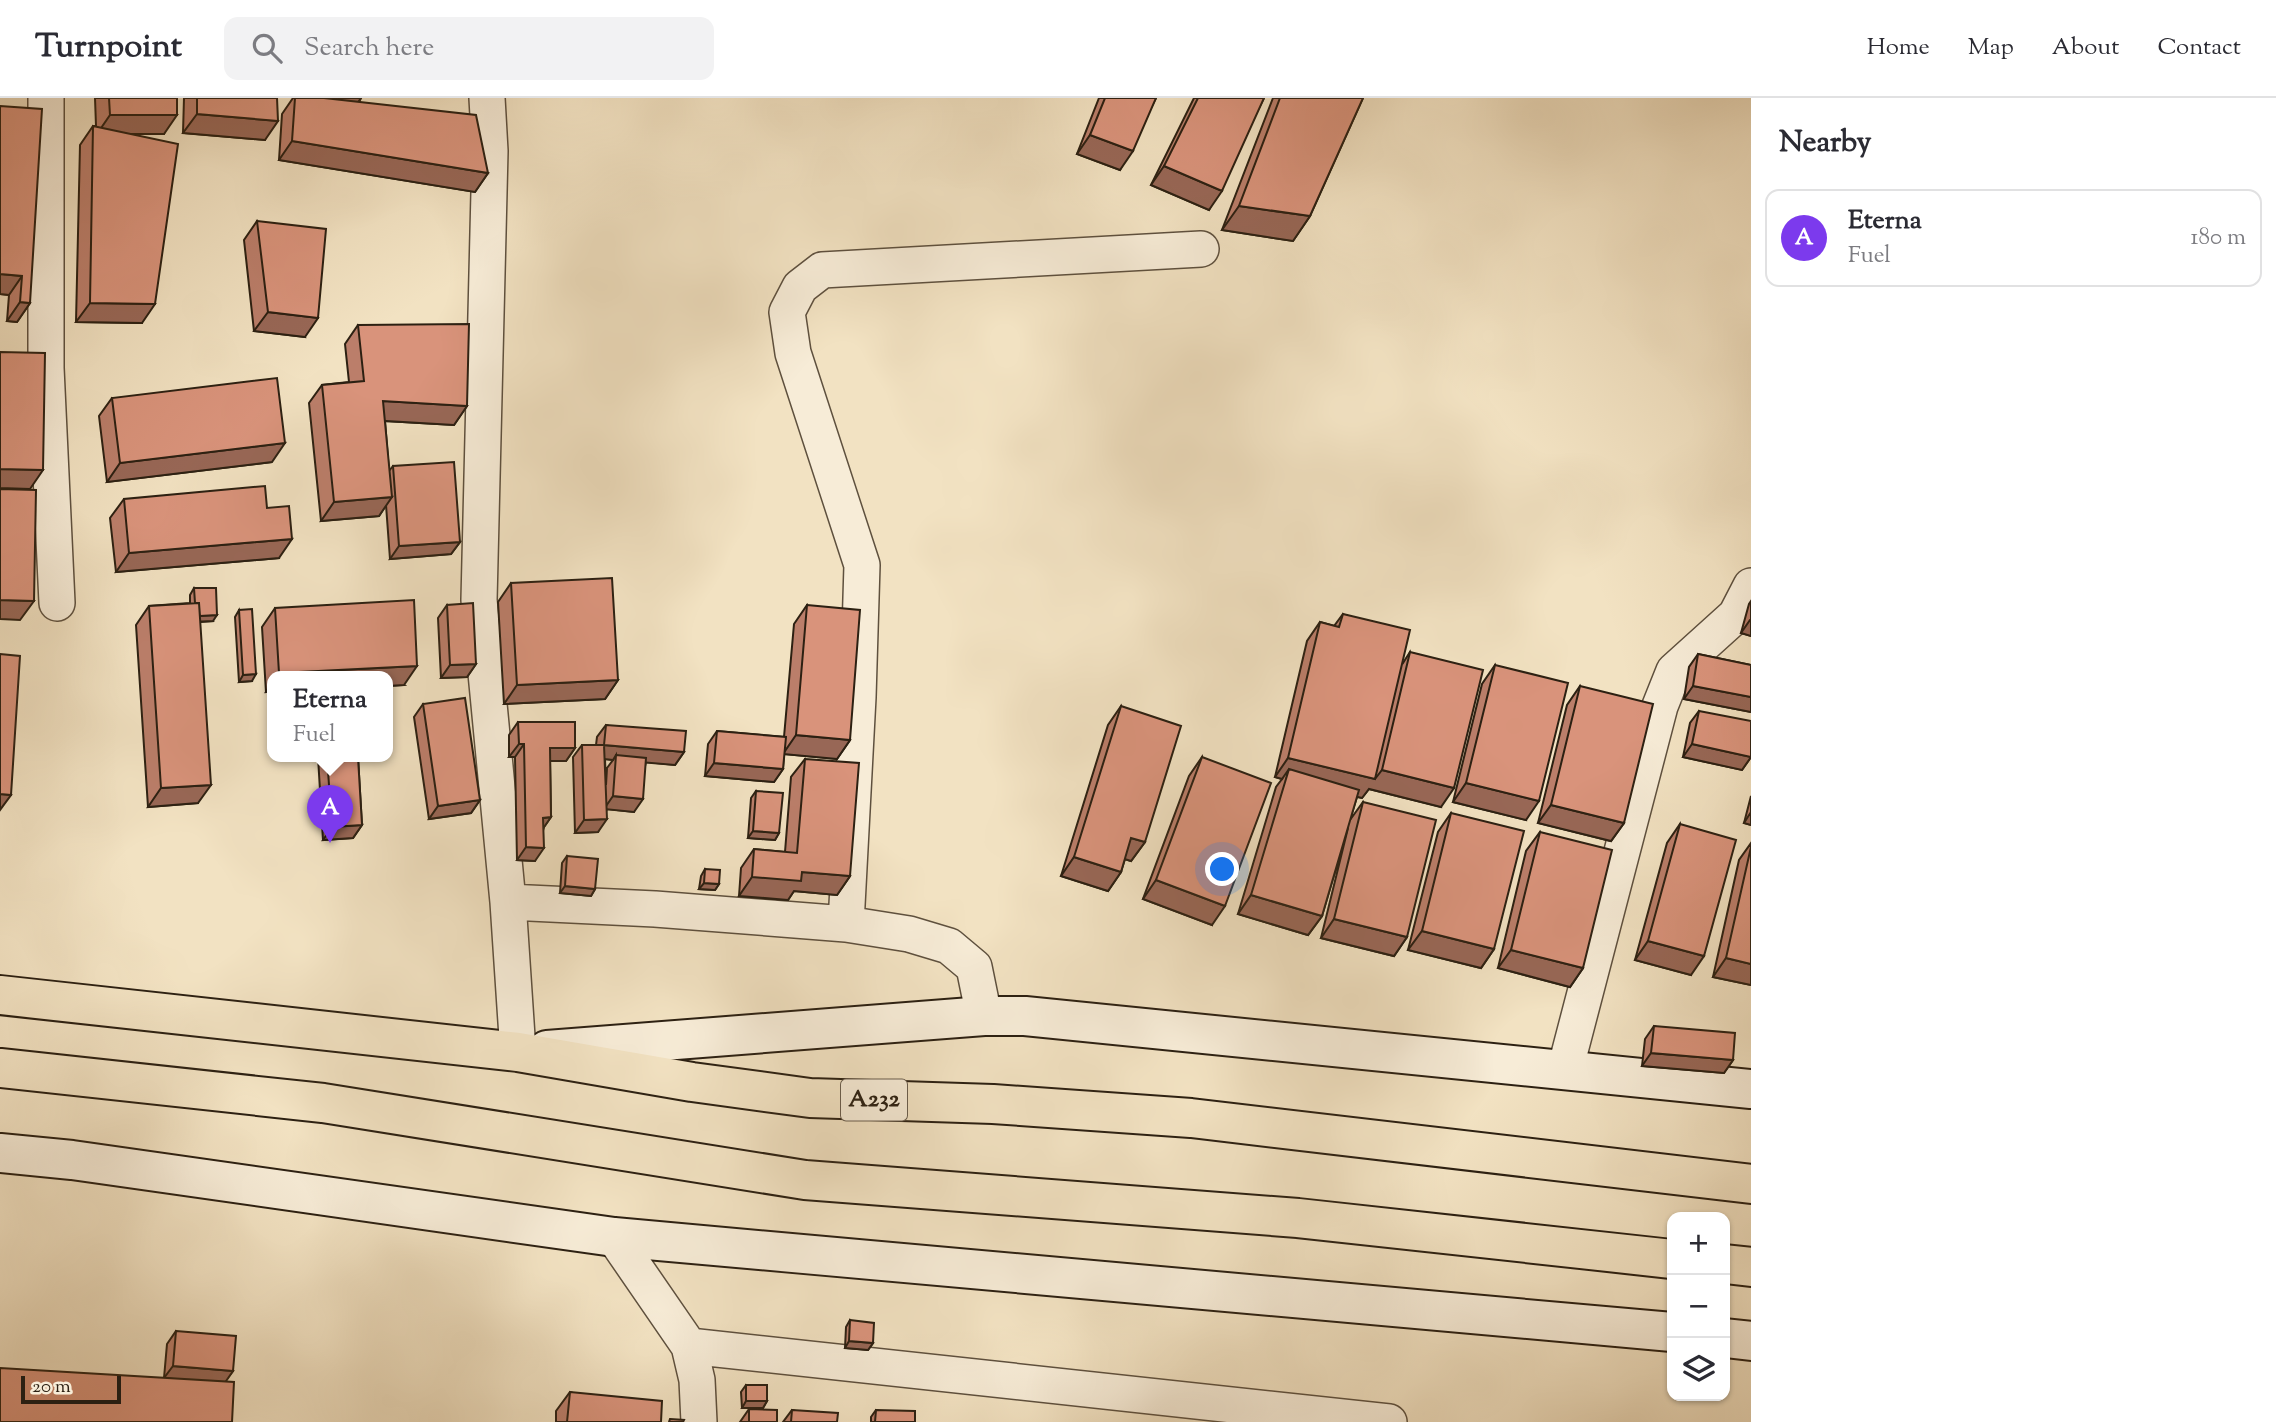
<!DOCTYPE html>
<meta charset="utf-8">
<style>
:root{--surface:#fff;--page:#f2f2f3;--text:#2b2b33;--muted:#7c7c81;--line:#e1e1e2;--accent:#7c3aed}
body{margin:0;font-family:"Sorts Mill Goudy",serif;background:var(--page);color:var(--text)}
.controls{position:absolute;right:21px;bottom:21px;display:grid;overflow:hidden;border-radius:14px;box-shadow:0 2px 5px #0004}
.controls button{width:63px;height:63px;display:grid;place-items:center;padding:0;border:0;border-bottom:2px solid var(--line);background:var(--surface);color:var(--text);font:35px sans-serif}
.scale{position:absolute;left:21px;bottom:18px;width:100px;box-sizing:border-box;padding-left:7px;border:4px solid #2c2012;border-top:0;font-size:19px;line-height:24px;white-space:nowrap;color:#2c2012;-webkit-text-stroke:5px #f7ecd7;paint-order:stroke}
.you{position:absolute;left:1223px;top:772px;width:24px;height:24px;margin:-18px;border:5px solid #fff;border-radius:50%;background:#1a73e8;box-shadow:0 0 0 10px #1a73e833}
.badge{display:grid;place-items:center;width:46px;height:46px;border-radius:50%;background:var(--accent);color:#fff;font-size:23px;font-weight:700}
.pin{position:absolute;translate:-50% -58px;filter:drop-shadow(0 2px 4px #0008)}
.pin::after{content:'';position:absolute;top:37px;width:24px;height:21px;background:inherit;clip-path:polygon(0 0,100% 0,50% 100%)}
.popup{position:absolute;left:267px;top:573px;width:126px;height:91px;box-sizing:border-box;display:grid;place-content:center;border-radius:14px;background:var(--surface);filter:drop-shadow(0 2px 5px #0005);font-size:23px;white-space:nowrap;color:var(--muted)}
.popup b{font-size:26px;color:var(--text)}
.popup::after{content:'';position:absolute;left:50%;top:100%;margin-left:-14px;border:14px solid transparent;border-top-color:var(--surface)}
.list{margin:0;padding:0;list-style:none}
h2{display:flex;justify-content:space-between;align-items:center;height:91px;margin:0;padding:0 28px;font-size:30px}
h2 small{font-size:23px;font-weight:400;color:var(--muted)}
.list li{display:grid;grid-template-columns:46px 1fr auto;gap:21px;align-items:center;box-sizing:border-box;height:98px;margin:0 14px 14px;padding:0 14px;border:2px solid var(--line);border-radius:14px}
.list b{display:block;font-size:26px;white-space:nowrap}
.list p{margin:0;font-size:23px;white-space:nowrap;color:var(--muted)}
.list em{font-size:23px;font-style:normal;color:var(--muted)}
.icon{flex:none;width:38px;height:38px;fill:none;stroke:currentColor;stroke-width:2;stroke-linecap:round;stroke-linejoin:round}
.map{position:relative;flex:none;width:1751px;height:1324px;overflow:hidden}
header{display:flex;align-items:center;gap:42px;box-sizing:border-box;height:98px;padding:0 35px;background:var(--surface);border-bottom:2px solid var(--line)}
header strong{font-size:33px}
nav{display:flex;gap:38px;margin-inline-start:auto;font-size:24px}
.search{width:490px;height:63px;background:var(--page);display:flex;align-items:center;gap:18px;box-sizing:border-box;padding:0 24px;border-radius:14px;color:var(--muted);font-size:26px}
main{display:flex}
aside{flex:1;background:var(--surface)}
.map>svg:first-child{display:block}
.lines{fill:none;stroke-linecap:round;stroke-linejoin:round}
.street-casing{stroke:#5e503e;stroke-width:38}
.secondary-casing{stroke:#2c2012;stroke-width:42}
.highway-casing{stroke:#2c2012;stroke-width:42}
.street{stroke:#f7ecd7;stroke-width:35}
.secondary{stroke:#f7ecd7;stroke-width:38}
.highway{stroke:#f2e2c2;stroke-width:38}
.wall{fill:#bb7e6a;stroke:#2c2012;stroke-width:2;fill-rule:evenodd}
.shaded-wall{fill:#986756;stroke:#2c2012;stroke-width:2}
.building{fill:#d9937b;stroke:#2c2012;stroke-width:2}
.labels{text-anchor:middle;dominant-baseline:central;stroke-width:5;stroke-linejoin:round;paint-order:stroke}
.shield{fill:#f7ecd7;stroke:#695d4d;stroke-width:2}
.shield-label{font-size:24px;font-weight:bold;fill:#2c2012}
</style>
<header>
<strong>Turnpoint</strong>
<div class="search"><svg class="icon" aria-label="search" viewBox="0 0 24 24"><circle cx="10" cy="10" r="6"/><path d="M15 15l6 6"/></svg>Search here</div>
<nav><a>Home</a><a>Map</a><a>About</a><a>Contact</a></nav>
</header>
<main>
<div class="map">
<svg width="1751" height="1324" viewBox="0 0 1751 1324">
<rect width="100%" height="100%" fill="#f2e2c2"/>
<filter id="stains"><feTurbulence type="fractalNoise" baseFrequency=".00286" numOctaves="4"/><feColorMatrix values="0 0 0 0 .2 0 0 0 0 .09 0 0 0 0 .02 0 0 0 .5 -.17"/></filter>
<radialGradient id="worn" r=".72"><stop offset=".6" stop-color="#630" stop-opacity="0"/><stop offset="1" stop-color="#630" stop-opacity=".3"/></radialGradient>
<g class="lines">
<defs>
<path id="street" d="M46,0V270L57,505
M487,0L490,53L479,502L508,804L518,954
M508,804L655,811L846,826L909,836L949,848L974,869L984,918
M846,826L858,599L862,467L793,255L787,214L800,189L822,172L1201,151
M1565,972L1660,608L1674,573L1736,517L1751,488
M614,1139L689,1248L697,1282L699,1324
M689,1248L1389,1324"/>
<path id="secondary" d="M547,952L984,918H1025L1751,991
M0,1055L72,1062L614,1139L1672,1234
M1725,1240L1751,1243"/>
<path id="highway" d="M0,897L518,954L692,984L810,1000L993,1006L1191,1020L1751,1086
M0,970L323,1005L805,1082L1298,1120L1672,1161
M1725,1166L1751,1169"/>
</defs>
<use href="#street" class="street-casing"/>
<use href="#secondary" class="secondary-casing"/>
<use href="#highway" class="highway-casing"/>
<use href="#street" class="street"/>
<use href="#secondary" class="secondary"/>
<use href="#highway" class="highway"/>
</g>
<path class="wall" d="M95,0H177L164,36H130L142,225L76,224L80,47L93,28H96Z
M184,0H277L265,42L183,35Z
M293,0H361L359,4L488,75L475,94L279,62L282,16Z
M1099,0H1156L1120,72L1077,56Z
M1194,0H1264L1209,112L1151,87Z
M1273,0H1363L1310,118L1293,143L1222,132Z
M0,8L30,205L17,224L7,223L9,197L0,196Z
M257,123L305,239L254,233L244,142Z
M358,227L467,308L454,327L385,323L389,373L393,368L460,444L451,456L390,461L386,407L379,418L321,423L309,305L322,287L349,284L345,246Z
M112,300L272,364L107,384L99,318Z
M124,401L267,410L279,460L116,474L110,420Z
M511,485L618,582L605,601L504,606L498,504Z
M194,490L213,523L200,524L198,705L148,709L136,527L149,508L190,505V497Z
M1751,503V538L1741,535L1749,506Z
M447,507L476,566L467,579L441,580L438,520Z
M807,507L850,642L837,661L784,656L783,671L774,684L705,678L708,646L717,633L784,639L794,526Z
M275,510L404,587L388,588V579H272V593L266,594L262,529Z
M239,512L252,583L239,584L235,519Z
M1343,516L1403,565L1410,554L1441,709L1369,691L1362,700L1357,699L1350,722L1363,704L1407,839L1394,858L1321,840L1348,730L1322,818L1308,837L1238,816L1276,689L1282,681L1275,679L1307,543L1320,524L1334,528Z
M1698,556L1751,567V614L1684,601L1689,569Z
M1495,567L1526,722L1453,704L1482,586Z
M1580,588L1624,725L1611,743L1538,725L1567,607Z
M423,606L480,702L471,715L429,721L414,619Z
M1121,608L1145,744L1131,763L1125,761L1121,774L1108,793L1061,778L1108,627Z
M1699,613L1751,659L1742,672L1683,659L1690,625Z
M518,624L575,650L566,663H550L551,719L544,729L535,763L517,762L515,659H509V637Z
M606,627L684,654L675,667L646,664L634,714L607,711L598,734L575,735L573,659L582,647H596L597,639ZM605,661L613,662L607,670L606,687Z
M318,659H358L362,727L353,740L323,742Z
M1202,659L1212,827L1143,801L1189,678Z
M805,661L850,778L837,797L794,793L788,802L739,798L741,770L754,751L785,754L791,679Z
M756,693L779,735L775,742L748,740L751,700Z
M1751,698V727L1744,725Z
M1451,715L1494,851L1481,870L1408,852L1438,734Z
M1680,726L1691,877L1635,862L1667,745Z
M1540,734L1583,870L1570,889L1498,870L1526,753Z
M1751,745V887L1713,879L1739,762Z
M567,758L595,791L591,798L560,795L562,765Z
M705,771L719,786L715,792L699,791L701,778Z
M1654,928L1733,962L1724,975L1642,968L1645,941Z
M850,1222L873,1245L868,1252L845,1250L846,1229Z
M176,1233L233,1273L225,1283L164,1280L167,1246Z
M746,1287L767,1303L763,1310H742L741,1294Z
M570,1294L661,1324H556V1313Z
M749,1311L777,1324H740Z
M792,1312L837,1324H783Z
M876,1312L915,1324H871V1319Z"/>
<path class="shaded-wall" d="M297,0H361L354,10Z
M197,16L278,23L265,42L183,35Z
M110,17H177L164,36H97Z
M1090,37L1133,53L1120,72L1077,56Z
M292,43L488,75L475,94L279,62Z
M1164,68L1222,93L1209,112L1151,87Z
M1239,108L1310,118L1293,143L1222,132Z
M0,176L22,178L9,197L0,196Z
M20,204L30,205L17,224L7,223Z
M90,205L155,206L142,225L76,224Z
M268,214L318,220L305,239L254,233Z
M383,303L467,308L454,327L369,322Z
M285,345L272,364L107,384L120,365Z
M0,371L43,372L30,391L0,390Z
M392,399L379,418L321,423L334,404Z
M292,441L279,460L116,474L129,455Z
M460,444L451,456L390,461L399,448Z
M0,502L34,503L20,522L0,521Z
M217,517L213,523L191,524L196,518Z
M1750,522H1751V538L1741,535Z
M476,566L467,579L441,580L450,567Z
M417,568L404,587L388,588V579H276L279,575Z
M256,576L252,583L239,584L243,577Z
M618,582L605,601L504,606L517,587Z
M272,584V593L266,594Z
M1693,588L1751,599V614L1684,601Z
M796,637L850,642L837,661L783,656Z
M519,646H524L515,659H509Z
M1692,646L1751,659L1742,672L1683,659Z
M604,647L684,654L675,667L616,662V657L613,662L595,660Z
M550,650H575L566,663H541Z
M1288,660L1375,681L1382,672L1454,690L1441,709L1369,691L1362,700L1286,682L1289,671L1282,681L1275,679Z
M714,665L783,671L774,684L705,678Z
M1466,685L1539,703L1526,722L1453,704Z
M211,687L198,705L148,709L161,690Z
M0,696L11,697L0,712Z
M613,698L643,701L634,714L604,711Z
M480,702L471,715L429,721L438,708Z
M1551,707L1624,725L1611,743L1538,725Z
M1751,714V727L1744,725Z
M551,719L542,732L543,720Z
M607,721L598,734L575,735L584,722Z
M362,727L353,740L323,742L332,729Z
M753,733L779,735L775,742L748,740Z
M1131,740L1145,744L1131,763L1118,759Z
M526,749L544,750L535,763L517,762Z
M1074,759L1121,774L1108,793L1061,778Z
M802,774L850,778L837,797L794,793L788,802L739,798L752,779Z
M1156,782L1225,808L1212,827L1143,801Z
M704,785L719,786L715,792L699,791Z
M565,788L595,791L591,798L560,795Z
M1251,797L1322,818L1308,837L1238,816Z
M1334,821L1407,839L1394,858L1321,840Z
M1422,833L1494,851L1481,870L1408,852Z
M1648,843L1704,858L1691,877L1635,862Z
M1511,852L1583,870L1570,889L1498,870Z
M1726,860L1751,866V887L1713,879Z
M1651,955L1733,962L1724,975L1642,968Z
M849,1243L873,1245L868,1252L845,1250Z
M173,1268L233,1273L224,1286L164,1280Z
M746,1303H767L763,1310H742Z"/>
<path class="building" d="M109,0H177V17H110Z
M197,0H277L278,23L197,16Z
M295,0H324L476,17L488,75L292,43Z
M1105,0H1156L1133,53L1090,37Z
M1198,0H1264L1222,93L1164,68Z
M1280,0H1363L1310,118L1239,108Z
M0,8L42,11L30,205L20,204L22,178L0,176Z
M93,28L178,46L155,206L90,205Z
M257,123L326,131L318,220L268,214Z
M469,226L467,308L383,303L392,399L334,404L322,287L364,283L358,227Z
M0,254L45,255L43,372L0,371Z
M277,280L285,345L120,365L112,300Z
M454,364L460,444L399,448L393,368Z
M265,388L267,410L289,408L292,441L129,455L124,401Z
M0,391L36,392L34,503L0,502Z
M612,480L618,582L517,587L511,485Z
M194,490H216L217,517L200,518L199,505H195Z
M414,502L417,568L279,575L275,510Z
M199,505L211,687L161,690L149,508Z
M473,505L476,566L450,567L447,507Z
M807,507L860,512L850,642L796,637Z
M252,511L256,576L243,577L239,512Z
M1343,516L1410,532L1375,681L1288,660L1320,524L1339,529Z
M1410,554L1483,572L1454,690L1382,672Z
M0,556L20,558L11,697L0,696Z
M1698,556L1751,567V599L1693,588Z
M1495,567L1568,585L1539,703L1466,685Z
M1580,588L1653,606L1624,725L1551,707Z
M465,600L480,702L438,708L423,606Z
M1121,608L1181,628L1145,744L1131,740L1121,774L1074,759Z
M1699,613L1751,623V659L1692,646Z
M518,624H575V650H550L551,719L543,720L544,750L526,749L524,646H519Z
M606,627L686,633L684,654L604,647Z
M717,633L786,639L783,671L714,665Z
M582,647H604L607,721L584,722Z
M616,657L646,660L643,701L613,698Z
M327,659H358L362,727L332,729Z
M1202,659L1271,685L1225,808L1156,782Z
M805,661L859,665L850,778L802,774L801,783L752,779L754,751L797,755Z
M1289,671L1359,692L1322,818L1251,797Z
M756,693L783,695L779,735L753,733Z
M1363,704L1436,722L1407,839L1334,821Z
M1451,715L1524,733L1494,851L1422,833Z
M1680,726L1736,742L1704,858L1648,843Z
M1540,734L1612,752L1583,870L1511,852Z
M1751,749V866L1726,860Z
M567,758L598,761L595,791L565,788Z
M705,771L720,772L719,786L704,785Z
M1654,928L1735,935L1733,962L1651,955Z
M850,1222L874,1225L873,1245L849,1243Z
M176,1233L236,1238L233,1273L173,1268Z
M0,1270L234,1284L232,1324H0Z
M746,1287H767V1303H746Z
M570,1294L662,1303L661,1324H567Z
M749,1311L777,1312V1324H749Z
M792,1312L838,1315L837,1324H791Z
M876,1312L915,1313V1324H875Z
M670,1321L684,1322L683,1324H669Z"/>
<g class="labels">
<rect class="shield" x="841" y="981.5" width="66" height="41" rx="5"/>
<g class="shield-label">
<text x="874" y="1002">A232</text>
</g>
</g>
<rect width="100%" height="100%" filter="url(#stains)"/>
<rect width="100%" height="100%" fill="url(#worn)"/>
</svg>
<div class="controls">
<button>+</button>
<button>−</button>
<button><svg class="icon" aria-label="layers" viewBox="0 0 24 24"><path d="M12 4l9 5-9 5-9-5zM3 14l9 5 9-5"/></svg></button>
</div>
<div class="scale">20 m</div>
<div class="you"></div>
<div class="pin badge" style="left:330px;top:745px">A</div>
<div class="popup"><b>Eterna</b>Fuel</div>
</div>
<aside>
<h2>Nearby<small></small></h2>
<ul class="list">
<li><span class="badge">A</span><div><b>Eterna</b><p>Fuel</p></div><em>180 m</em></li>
</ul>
</aside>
</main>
